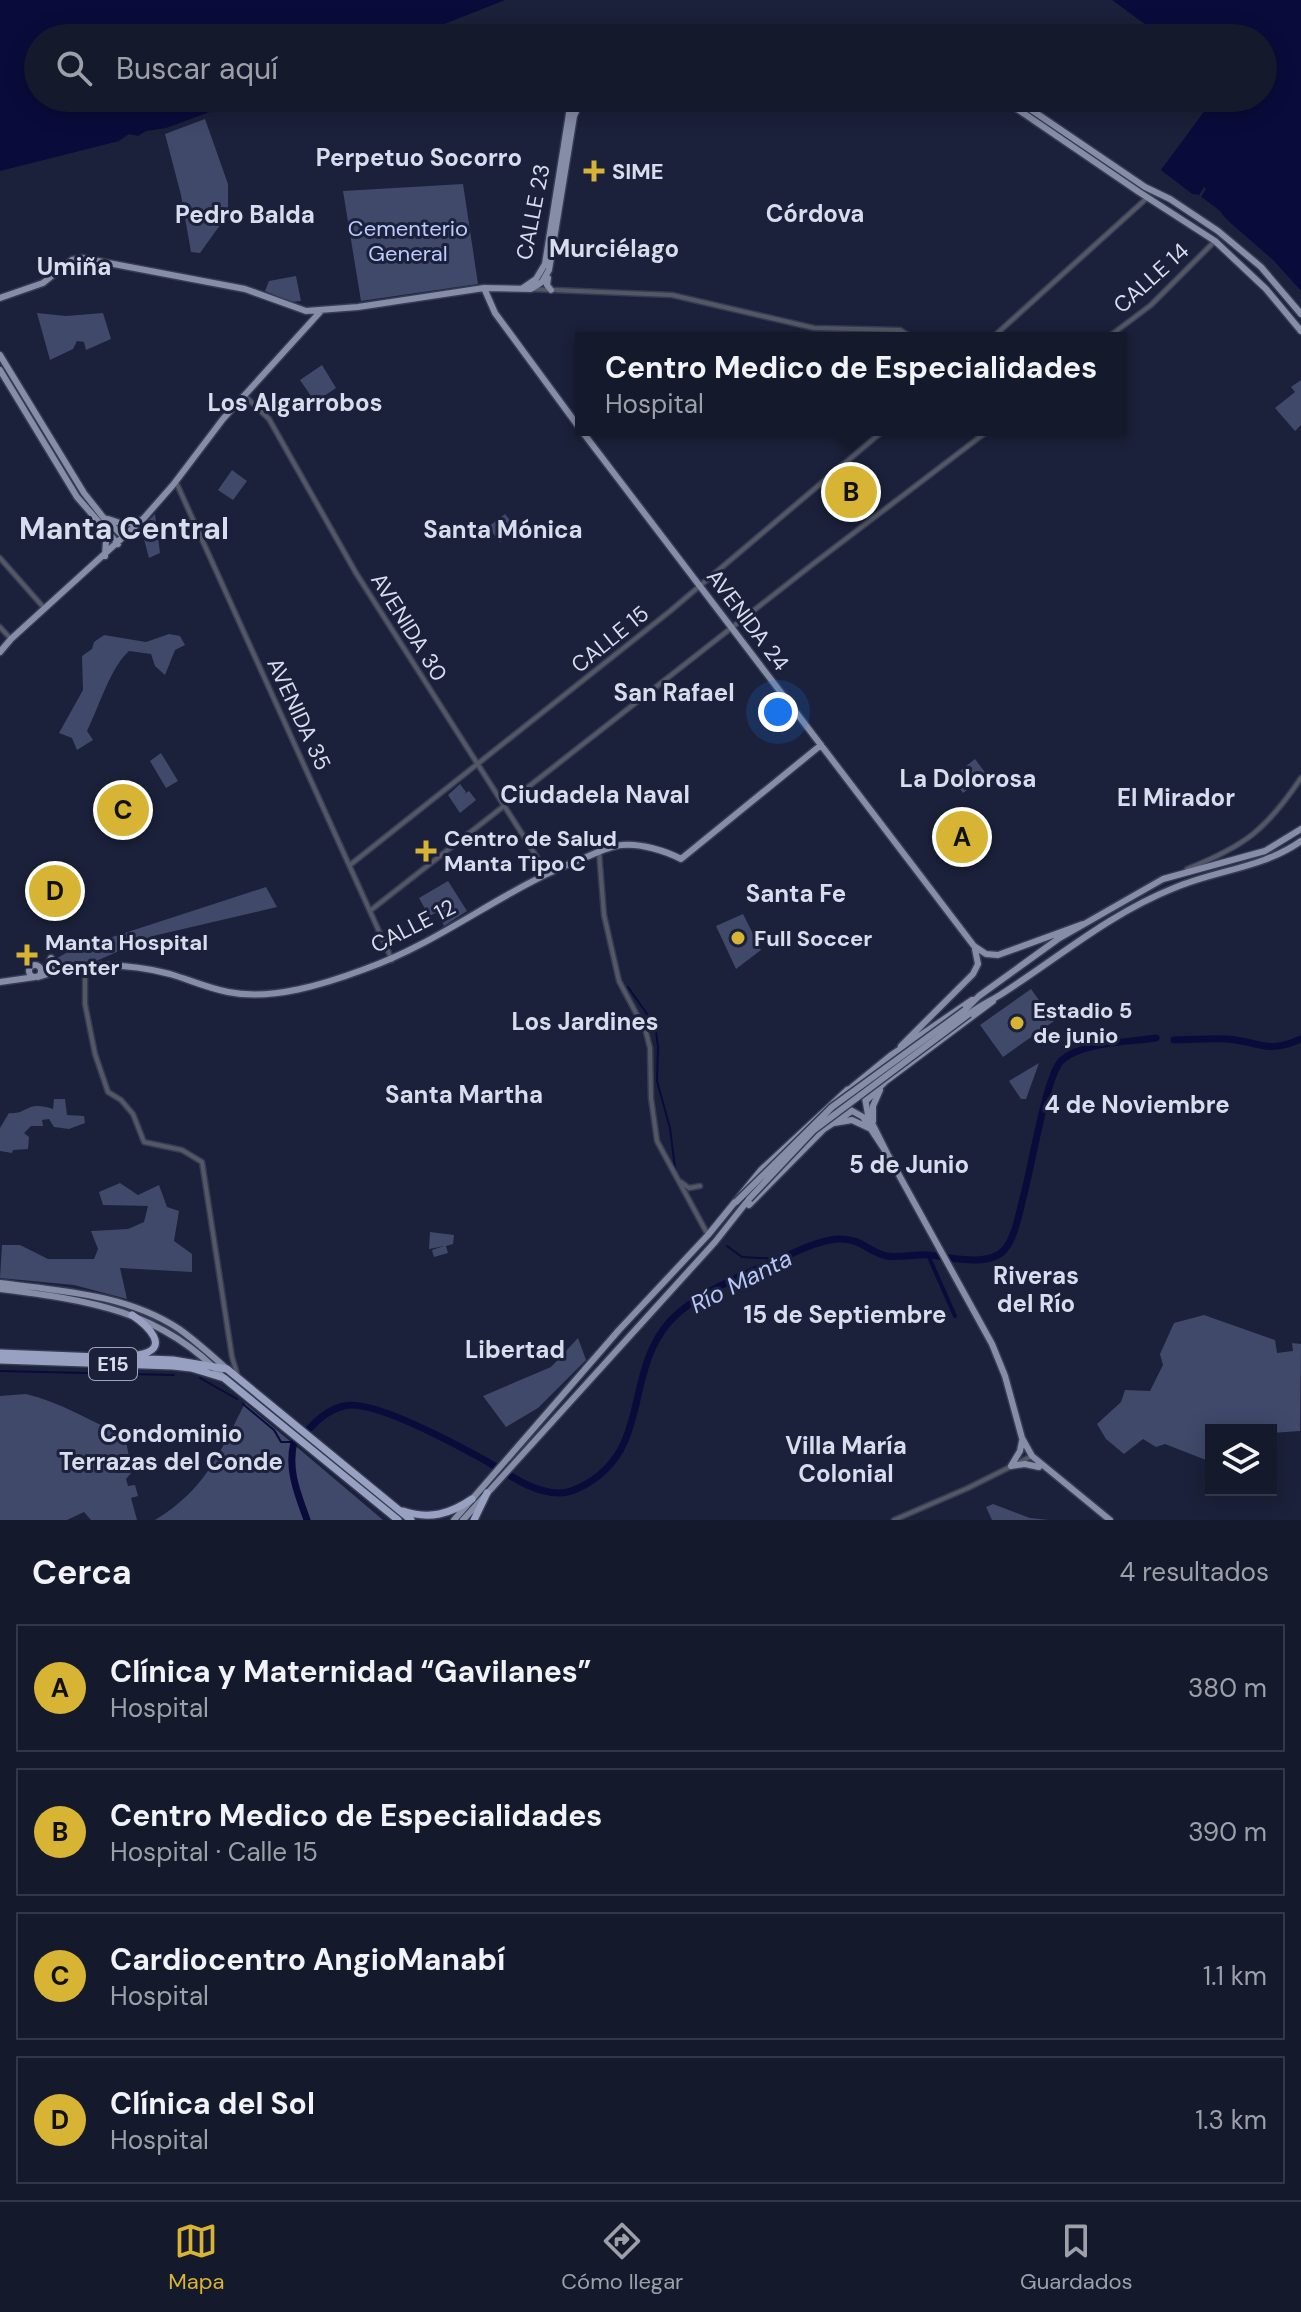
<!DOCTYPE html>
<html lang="es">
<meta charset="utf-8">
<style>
:root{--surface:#14192c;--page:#1d2234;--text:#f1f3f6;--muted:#9da0a9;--line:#333848;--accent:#d8b434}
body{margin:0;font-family:"DM Sans",sans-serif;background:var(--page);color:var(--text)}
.controls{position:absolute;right:24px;bottom:24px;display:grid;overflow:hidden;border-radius:0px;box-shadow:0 4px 20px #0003}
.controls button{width:72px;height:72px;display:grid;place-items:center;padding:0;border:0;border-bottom:2px solid var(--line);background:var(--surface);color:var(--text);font:40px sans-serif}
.you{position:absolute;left:778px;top:712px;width:28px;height:28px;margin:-20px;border:6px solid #fff;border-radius:50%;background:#1a73e8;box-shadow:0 0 0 12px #1a73e833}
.badge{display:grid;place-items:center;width:52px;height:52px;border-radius:50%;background:var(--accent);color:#111;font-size:26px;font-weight:700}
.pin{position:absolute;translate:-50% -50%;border:4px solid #fff;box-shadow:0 2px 8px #0006}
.popup{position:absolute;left:575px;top:332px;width:552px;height:104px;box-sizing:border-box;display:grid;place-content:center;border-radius:0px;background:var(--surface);filter:drop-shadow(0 2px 6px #0005);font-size:26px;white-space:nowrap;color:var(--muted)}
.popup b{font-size:30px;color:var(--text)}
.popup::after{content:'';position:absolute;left:50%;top:100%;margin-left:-16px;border:16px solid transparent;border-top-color:var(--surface)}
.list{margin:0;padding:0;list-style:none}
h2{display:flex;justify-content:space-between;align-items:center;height:104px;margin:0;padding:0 32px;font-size:34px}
h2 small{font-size:26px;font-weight:400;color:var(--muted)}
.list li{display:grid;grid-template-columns:52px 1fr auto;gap:24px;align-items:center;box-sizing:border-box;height:128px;margin:0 16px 16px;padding:0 16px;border:2px solid var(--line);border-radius:0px}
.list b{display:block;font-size:30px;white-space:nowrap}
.list p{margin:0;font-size:26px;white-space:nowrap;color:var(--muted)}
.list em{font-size:26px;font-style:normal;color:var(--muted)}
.icon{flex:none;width:44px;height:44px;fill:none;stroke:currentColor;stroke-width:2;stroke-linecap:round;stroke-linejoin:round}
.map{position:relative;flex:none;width:1301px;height:1520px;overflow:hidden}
.search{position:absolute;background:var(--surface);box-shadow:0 4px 20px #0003;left:24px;right:24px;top:24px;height:88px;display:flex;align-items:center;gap:20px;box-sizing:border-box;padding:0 28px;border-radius:44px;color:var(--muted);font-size:30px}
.sheet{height:680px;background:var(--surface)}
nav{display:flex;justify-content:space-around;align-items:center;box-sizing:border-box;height:112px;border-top:2px solid var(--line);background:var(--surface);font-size:22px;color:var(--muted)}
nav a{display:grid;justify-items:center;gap:4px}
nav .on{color:var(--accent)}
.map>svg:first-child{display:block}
.green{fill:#40496a}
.water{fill:#090b3b}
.pier{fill:#1b213a}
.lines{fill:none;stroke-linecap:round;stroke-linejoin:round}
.stream{stroke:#090b3b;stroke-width:2}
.canal{stroke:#090b3b;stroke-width:4}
.river{stroke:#090b3b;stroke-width:7}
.minor-casing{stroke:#353b53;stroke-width:7}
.major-casing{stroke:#353b53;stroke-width:9}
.highway-casing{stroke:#353b53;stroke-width:10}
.minor{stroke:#545865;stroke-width:4}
.major{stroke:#858da7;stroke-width:6}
.highway{stroke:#98a1c1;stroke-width:7}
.major-bridge-casing{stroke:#353b53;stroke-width:9;stroke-linecap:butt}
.major-bridge{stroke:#858da7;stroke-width:6}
.poi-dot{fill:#d8b434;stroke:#1b213a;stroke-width:3}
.labels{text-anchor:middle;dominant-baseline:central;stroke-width:6;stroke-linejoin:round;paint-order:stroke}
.shield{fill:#1b213a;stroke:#9fa5b8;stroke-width:2}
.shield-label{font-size:20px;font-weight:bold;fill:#d8ddee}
.poi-label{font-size:22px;font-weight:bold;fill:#d8ddee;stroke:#1b213a;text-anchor:start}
.street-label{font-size:22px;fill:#d8ddee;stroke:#1b213a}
.park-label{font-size:22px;fill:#bdcbfe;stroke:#1b213a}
.neighbourhood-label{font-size:24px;font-weight:bold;fill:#d8ddee;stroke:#1b213a}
.water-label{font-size:24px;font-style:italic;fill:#b8c7f9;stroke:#1b213a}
.district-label{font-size:30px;font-weight:bold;fill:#d8ddee;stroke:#1b213a}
</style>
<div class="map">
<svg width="1301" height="1520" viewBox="0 0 1301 1520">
<rect width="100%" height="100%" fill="#1b213a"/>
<path class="green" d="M205,119L228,184V214L200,253L191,252L181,195L165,134Z
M463,184L478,284L361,301L343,191Z
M296,276L301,301L290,302L265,291L269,281Z
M37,313L66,316L103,313L111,339L86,350L84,342L77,341L73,349L50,360Z
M322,365L336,388L315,402L300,380Z
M1301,380V425L1295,431L1275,408L1295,392L1291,387Z
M232,470L247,481L233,500L218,490Z
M155,514L160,553L149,558L141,528Z
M505,514L517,529L500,542L488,527Z
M169,634L180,636L185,645L175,650L165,675L155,666L151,654L129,651C110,668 99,707 87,731L93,740L77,750L72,738L59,733L83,690L82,656L92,649L94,642L104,635L146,642Z
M161,753L178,781L166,788L150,761Z
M975,759L987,775L963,793L951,778Z
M460,784L466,792L464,794L469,791L476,800L460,813L448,795Z
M448,881L467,911L444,926L438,912L429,916L419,898Z
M266,887L277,907L153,936L94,962L58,968L52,966V961L87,941L97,942Z
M743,914L761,950L736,969L716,926Z
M1031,989L1054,1021L1003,1057L980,1025Z
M1039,1063L1026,1099H1021L1009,1081Z
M54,1099H65L67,1115L84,1116L85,1123L69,1129L54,1127L49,1119L42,1120L43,1126H31L24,1133L29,1137L28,1149L13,1150L12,1153L0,1151V1128L9,1113C29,1115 25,1100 53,1109Z
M120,1183L138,1195L159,1185L167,1207L179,1211L174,1241L192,1254V1272L120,1268L127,1299L74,1285L0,1278L2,1245H20L48,1259H94L98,1249L91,1231L128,1229L144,1222L148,1206L103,1205L99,1192Z
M430,1232L454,1235L453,1244L446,1246L448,1253L434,1257L432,1250L444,1246L429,1249Z
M1204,1315L1275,1340L1277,1353L1293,1351L1292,1343L1301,1344L1300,1431L1271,1433V1430H1211V1462L1165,1444L1156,1447L1143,1439L1124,1454L1106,1439L1097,1424L1121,1402L1125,1390L1150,1391L1163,1365L1160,1354L1174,1323Z
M578,1338L586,1360L538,1408L506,1427L483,1396L551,1367Z
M26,1394C60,1402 92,1422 125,1436L132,1472L126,1479L128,1486L135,1485L138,1496L131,1498L137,1520H91L84,1512L67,1520H0V1396Z
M245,1403L383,1520H155C206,1489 219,1454 245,1403Z
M993,1504L1030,1518L1049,1520H992L986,1507Z"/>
<path class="water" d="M0,0H505L409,38H38V98H248L166,128L146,131L138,136L129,134L119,141L0,171Z
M1112,0H1301V291L1273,260L1231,225L1219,210L1199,195L1192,194L1161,170L1214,98H1263V38H1164Z"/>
<path class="pier" d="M1170,177L1192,194L1199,195L1204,187L1206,189L1201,197L1273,260L1300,290L1301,295L1271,263L1226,225L1216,213L1175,186L1168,181Z"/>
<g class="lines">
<path class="stream" d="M628,987L652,1021L656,1031L658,1047L657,1081L670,1128L675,1168L679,1178
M727,1246L742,1257L780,1259
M0,1371L174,1375
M200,1378L237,1399
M243,1404L274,1430L281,1442H294"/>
<path class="canal" d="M928,1255L955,1316"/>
<path class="river" d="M1174,1040C1191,1040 1209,1038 1226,1039C1260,1041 1266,1055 1301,1039
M309,1429C318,1419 330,1409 344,1406C372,1398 461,1447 488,1462C509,1475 534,1493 559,1493C568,1493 580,1488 588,1483C651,1445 624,1373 670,1321C697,1292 744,1275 780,1259C798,1251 817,1241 837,1239C863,1238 867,1252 887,1256C901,1258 915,1254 929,1255C949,1257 990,1268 1005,1249C1015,1237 1019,1214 1023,1198C1031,1171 1046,1074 1062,1060C1083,1042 1130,1042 1156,1038
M294,1442C287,1470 298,1494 307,1520"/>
<defs>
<path id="minor" d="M531,289L672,295L814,328L900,330L912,338
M992,338L1147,198
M1107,338L1151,305L1215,241
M247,398L269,419L356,573L547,873
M176,482L392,960
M0,558L45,609
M0,627L11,639
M599,852L604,915L619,981L646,1032L650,1048L651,1098L657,1141L708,1235
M350,865L669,612L884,430
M1187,869C1245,846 1266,830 1301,778
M371,910L813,564L989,430
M85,966V1004L95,1054L108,1092L121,1100L133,1114L144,1142L182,1150L202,1162L232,1357L238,1377
M681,1182L689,1188L700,1186
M894,1520L968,1488L1032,1456"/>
<path id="major" d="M1001,98L1139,192L1215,241L1266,289L1301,331
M1014,98L1145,187L1170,199L1218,231L1261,267L1301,314
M548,278L547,285L551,290
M484,288L495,313L581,430
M523,288L536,279L545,264L571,101
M0,298L43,283L72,260L82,258L245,289L306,311L358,307L484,288L531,289L542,282L549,270L574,116L580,102
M0,355L84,493L103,517L124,537
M0,370L77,497L118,544
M581,430L974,946L986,954L998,955L1083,924
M108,519L123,524L140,520
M103,532L106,541L105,556
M0,652L11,639L144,518L173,485L223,419L320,312
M51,958L48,965L53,970
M29 971a6 6 0 1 1 12 0a6 6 0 1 1-12 0Z
M38,977C81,962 127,963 170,974C190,980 208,988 228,992C272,1001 325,984 365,969C442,942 506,887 582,859C594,854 609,846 622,845C640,843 666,851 681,859L821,745
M0,982L35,977
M965,1010L979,996L1058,939L1163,879L1265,851L1301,829
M969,1014C979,1006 990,1001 1000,995C1058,958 1109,914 1174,888C1216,870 1263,868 1301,841
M901,1046L973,974L978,964L975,949
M852,1087L890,1056L972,1000
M867,1100L886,1081L993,1001
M873,1121V1106L880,1090
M834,1123L852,1120L869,1128
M888,1155L868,1115L864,1092L854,1087L847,1090L843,1099L847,1108L863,1117L888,1155L992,1344L1005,1376L1022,1438L1032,1456L1110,1520
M749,1205L824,1129L852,1111
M0,1283C61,1291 126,1294 179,1329C196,1341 211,1355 227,1369
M0,1289C87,1300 162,1310 224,1378
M1011,1466L1025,1464L1039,1467
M1011,1466L1020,1451L1022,1441
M454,1520L619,1330L708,1235L761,1170L845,1092
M463,1520L715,1242L749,1199"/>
<path id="highway" d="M132,1315C147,1325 173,1349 138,1355
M0,1353L173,1360L227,1369L411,1520
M0,1360L173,1366L191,1368L224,1378L398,1520
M403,1511C430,1520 450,1514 472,1499
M474,1520L487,1493"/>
</defs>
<use href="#minor" class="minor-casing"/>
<use href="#major" class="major-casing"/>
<use href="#highway" class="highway-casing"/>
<use href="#minor" class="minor"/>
<use href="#major" class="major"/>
<use href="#highway" class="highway"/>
<defs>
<path id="major-bridge" d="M749,1199L814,1130L969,1014
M736,1202L832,1107L965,1010"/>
</defs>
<use href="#major-bridge" class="major-bridge-casing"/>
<use href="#major-bridge" class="major-bridge"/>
</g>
<g class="poi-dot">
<path d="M590 159h8v8h8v8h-8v8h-8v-8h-8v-8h8z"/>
<path d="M422 839h8v8h8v8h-8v8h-8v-8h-8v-8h8z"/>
<circle cx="738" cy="938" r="8"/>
<path d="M23 943h8v8h8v8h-8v8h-8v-8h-8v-8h8z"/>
<circle cx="1017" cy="1023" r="8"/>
</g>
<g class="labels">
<rect class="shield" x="89" y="1348" width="48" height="32" rx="6"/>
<g class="shield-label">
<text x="113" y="1364">E15</text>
</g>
<g class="poi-label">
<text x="612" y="171">SIME</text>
<text x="444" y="838">Centro de Salud<tspan x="444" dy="25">Manta Tipo C</tspan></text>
<text x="754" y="938">Full Soccer</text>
<text x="45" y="942">Manta Hospital<tspan x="45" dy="25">Center</tspan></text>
<text x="1033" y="1010">Estadio 5<tspan x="1033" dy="25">de junio</tspan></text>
</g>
<g class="street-label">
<text transform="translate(533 212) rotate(-79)">CALLE 23</text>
<text transform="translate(1151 278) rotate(-42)">CALLE 14</text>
<text transform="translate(748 620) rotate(53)">AVENIDA 24</text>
<text transform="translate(409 627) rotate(58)">AVENIDA 30</text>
<text transform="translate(610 639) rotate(-39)">CALLE 15</text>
<text transform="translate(299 714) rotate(65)">AVENIDA 35</text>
<text transform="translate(413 926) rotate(-27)">CALLE 12</text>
</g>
<g class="park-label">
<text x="408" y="228">Cementerio<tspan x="408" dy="25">General</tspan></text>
</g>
<g class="neighbourhood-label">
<text x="419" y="157">Perpetuo Socorro</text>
<text x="815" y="213">Córdova</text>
<text x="245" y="214">Pedro Balda</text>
<text x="614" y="248">Murciélago</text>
<text x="74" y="266">Umiña</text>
<text x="295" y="402">Los Algarrobos</text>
<text x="503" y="529">Santa Mónica</text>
<text x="674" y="692">San Rafael</text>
<text x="968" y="778">La Dolorosa</text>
<text x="595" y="794">Ciudadela Naval</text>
<text x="1176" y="797">El Mirador</text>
<text x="796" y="893">Santa Fe</text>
<text x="585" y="1021">Los Jardines</text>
<text x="464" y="1094">Santa Martha</text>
<text x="1137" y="1104">4 de Noviembre</text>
<text x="909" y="1164">5 de Junio</text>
<text x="1036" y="1275">Riveras<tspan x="1036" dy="28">del Río</tspan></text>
<text x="845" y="1314">15 de Septiembre</text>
<text x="515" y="1349">Libertad</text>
<text x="171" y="1433">Condominio<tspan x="171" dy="28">Terrazas del Conde</tspan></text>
<text x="846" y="1445">Villa María<tspan x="846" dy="28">Colonial</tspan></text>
</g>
<g class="water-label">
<text transform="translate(741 1281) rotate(-27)">Río Manta</text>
</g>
<g class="district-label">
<text x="124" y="528">Manta Central</text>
</g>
</g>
</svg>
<div class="controls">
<button><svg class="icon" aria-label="layers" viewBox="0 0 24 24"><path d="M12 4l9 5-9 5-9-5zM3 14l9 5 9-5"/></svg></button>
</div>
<div class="you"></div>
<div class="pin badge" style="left:962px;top:837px">A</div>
<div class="pin badge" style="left:851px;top:492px">B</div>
<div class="popup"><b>Centro Medico de Especialidades</b>Hospital</div>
<div class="pin badge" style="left:123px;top:810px">C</div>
<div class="pin badge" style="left:55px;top:891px">D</div>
<div class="search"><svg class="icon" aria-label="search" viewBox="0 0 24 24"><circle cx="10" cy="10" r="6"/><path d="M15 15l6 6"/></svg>Buscar aquí</div>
</div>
<section class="sheet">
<h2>Cerca<small>4 resultados</small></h2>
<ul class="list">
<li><span class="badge">A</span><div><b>Clínica y Maternidad “Gavilanes”</b><p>Hospital</p></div><em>380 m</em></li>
<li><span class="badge">B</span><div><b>Centro Medico de Especialidades</b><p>Hospital · Calle 15</p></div><em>390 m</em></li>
<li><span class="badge">C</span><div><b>Cardiocentro AngioManabí</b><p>Hospital</p></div><em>1.1 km</em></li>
<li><span class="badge">D</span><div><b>Clínica del Sol</b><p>Hospital</p></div><em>1.3 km</em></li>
</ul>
</section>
<nav>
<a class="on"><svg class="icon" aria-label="map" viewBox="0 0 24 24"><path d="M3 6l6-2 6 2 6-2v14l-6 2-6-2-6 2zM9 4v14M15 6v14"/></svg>Mapa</a>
<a><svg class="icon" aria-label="directions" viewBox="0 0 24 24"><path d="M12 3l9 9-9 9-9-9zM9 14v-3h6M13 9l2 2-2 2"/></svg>Cómo llegar</a>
<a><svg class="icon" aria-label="saved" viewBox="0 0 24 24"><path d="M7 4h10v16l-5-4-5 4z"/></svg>Guardados</a>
</nav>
